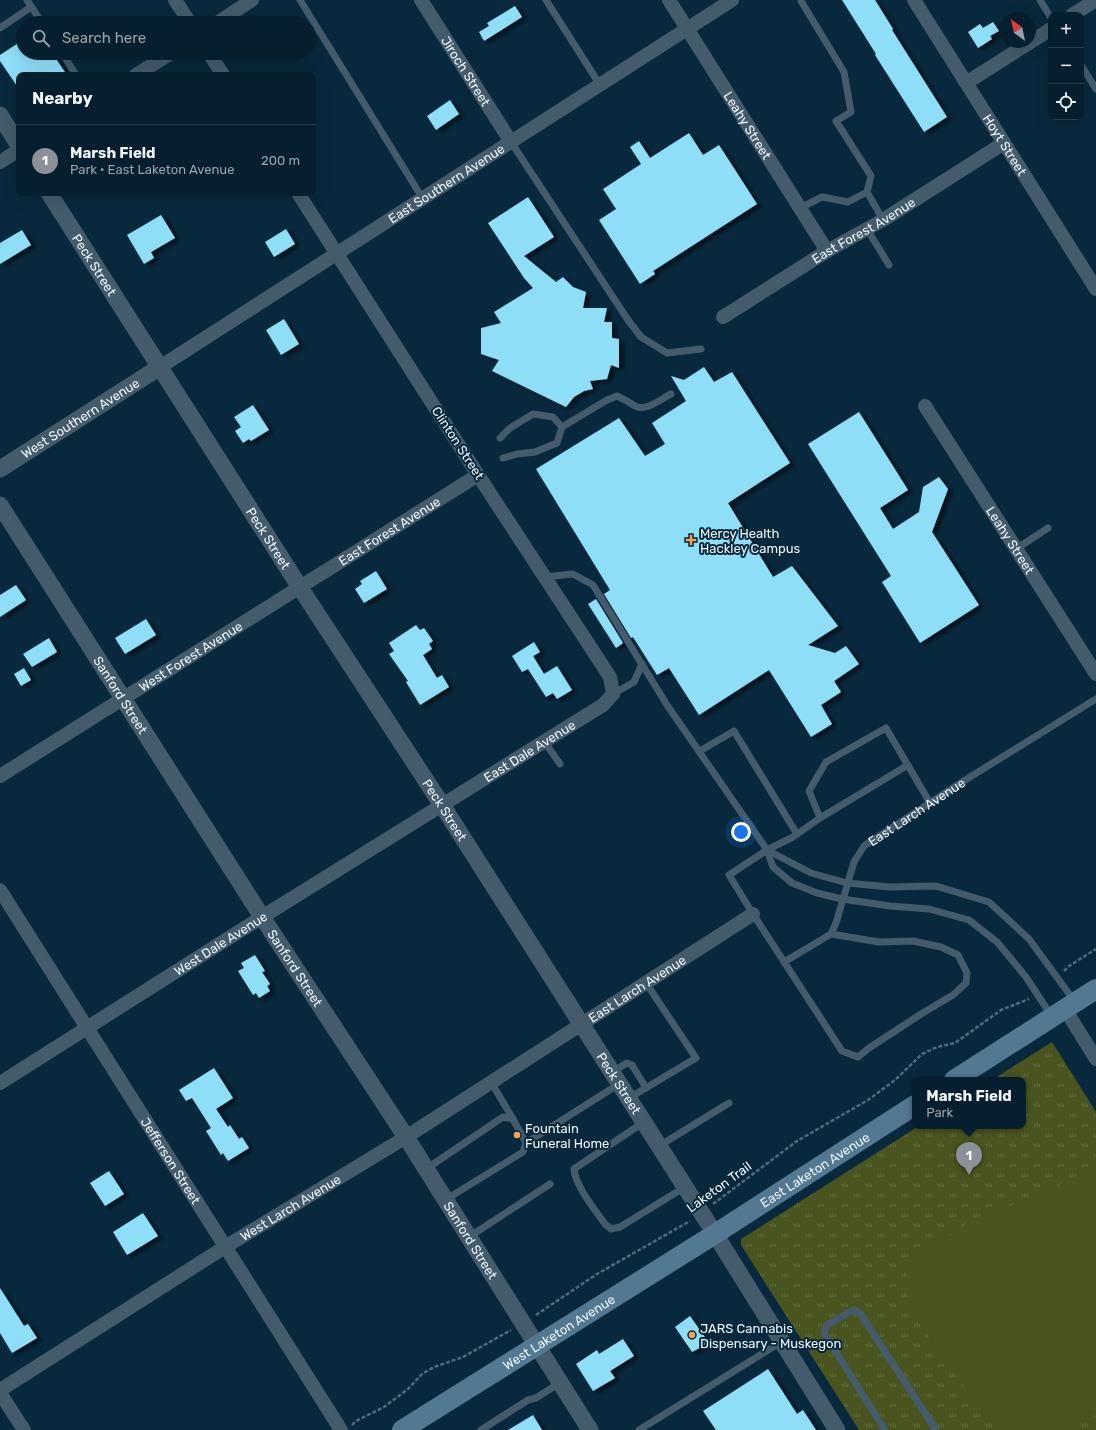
<!DOCTYPE html>
<meta charset="utf-8">
<style>
:root{--surface:#061f2e;--page:#142c3a;--text:#f1f3f6;--muted:#98a2aa;--line:#273d4a;--accent:#8c9099}
body{margin:0;font-family:Rubik,sans-serif;background:var(--page);color:var(--text)}
.controls{position:absolute;right:12px;top:12px;display:grid;overflow:hidden;border-radius:8px;box-shadow:0 4px 16px #0002}
.controls button{width:36px;height:36px;display:grid;place-items:center;padding:0;border:0;border-bottom:1px solid var(--line);background:var(--surface);color:var(--text);font:20px sans-serif}
.compass{position:absolute;left:1000px;top:12px;width:36px;height:36px;border-radius:50%;background:var(--surface);box-shadow:0 4px 16px #0002;rotate:327deg}
.you{position:absolute;left:741px;top:832px;width:14px;height:14px;margin:-10px;border:3px solid #fff;border-radius:50%;background:#1a73e8;box-shadow:0 0 0 6px #1a73e833}
.badge{display:grid;place-items:center;width:26px;height:26px;border-radius:50%;background:var(--accent);color:#fff;font-size:13px;font-weight:700}
.pin{position:absolute;translate:-50% -33px;filter:drop-shadow(0 1px 2px #0008)}
.pin::after{content:'';position:absolute;top:21px;width:14px;height:12px;background:inherit;clip-path:polygon(0 0,100% 0,50% 100%)}
.popup{position:absolute;left:912px;top:1077px;width:114px;height:52px;box-sizing:border-box;display:grid;place-content:center;border-radius:8px;background:var(--surface);filter:drop-shadow(0 1px 3px #0005);font-size:13px;white-space:nowrap;color:var(--muted)}
.popup b{font-size:15px;color:var(--text)}
.popup::after{content:'';position:absolute;left:50%;top:100%;margin-left:-8px;border:8px solid transparent;border-top-color:var(--surface)}
.list{margin:0;padding:0;list-style:none}
h2{display:flex;justify-content:space-between;align-items:center;height:52px;margin:0;padding:0 16px;font-size:17px}
h2 small{font-size:13px;font-weight:400;color:var(--muted)}
.list li{display:grid;grid-template-columns:26px 1fr auto;gap:12px;align-items:center;box-sizing:border-box;height:72px;padding:0 16px;border-top:1px solid var(--line)}
.list b{display:block;font-size:15px;white-space:nowrap}
.list p{margin:0;font-size:13px;white-space:nowrap;color:var(--muted)}
.list em{font-size:13px;font-style:normal;color:var(--muted)}
.icon{flex:none;width:22px;height:22px;fill:none;stroke:currentColor;stroke-width:2;stroke-linecap:round;stroke-linejoin:round}
.map{position:relative;flex:none;width:1096px;height:1430px;overflow:hidden}
.search{position:absolute;background:var(--surface);box-shadow:0 4px 16px #0002;left:16px;top:16px;width:300px;height:44px;display:flex;align-items:center;gap:10px;box-sizing:border-box;padding:0 14px;border-radius:22px;color:var(--muted);font-size:15px}
.panel{position:absolute;background:var(--surface);box-shadow:0 4px 16px #0002;left:16px;top:72px;width:300px;height:124px;border-radius:8px}
.map>svg:first-child{display:block}
.park{fill:url(#park-tufts)}
.garden{fill:#4a541f}
.building{fill:#8edef7;filter:url(#shadow)}
.lines{fill:none;stroke-linecap:round;stroke-linejoin:round}
.path{stroke:#516a79;stroke-width:2.5;stroke-dasharray:4 2;stroke-linecap:butt}
.service{stroke:#435b6b;stroke-width:7}
.minor{stroke:#435b6b;stroke-width:14}
.tertiary{stroke:#435b6b;stroke-width:17}
.secondary{stroke:#527892;stroke-width:20}
.poi-dot{fill:#fa9f4f;stroke:#08293d;stroke-width:1.5}
.labels{text-anchor:middle;dominant-baseline:central;stroke-width:4;stroke-linejoin:round;paint-order:stroke}
.street-label{font-size:13px;fill:#f0f6fa;stroke:#08293d}
.poi-label{font-size:13px;fill:#f0f6fa;stroke:#08293d;text-anchor:start}
</style>
<div class="map">
<svg width="1096" height="1430" viewBox="0 0 1096 1430">
<defs>
<pattern id="park-tufts" width="24" height="20" patternUnits="userSpaceOnUse"><rect width="24" height="20" fill="#4a541f"/><path d="M3 7l-1-3M5 7V3M7 7l1-3M15 17l-1-3M17 17v-4M19 17l1-3" fill="none" stroke="#646d40"/></pattern>
<filter id="shadow"><feDropShadow dx="4.5" dy="2.5" stdDeviation="2" flood-color="#0009"/></filter>
</defs>
<rect width="100%" height="100%" fill="#08293d"/>
<path class="park" d="M1052,1042L1096,1112V1430H859L741,1245V1239L919,1126H1023V1080H992Z"/>
<path class="garden" d="M1096,1170V1414L1074,1430H1008L964,1387L912,1312L908,1300L906,1278L911,1267L922,1254L967,1224Z"/>
<path class="building" d="M842,0H875L893,29L892,30L947,117L924,132L875,55L876,54Z
M515,6L522,17L484,41L479,32L489,26L487,23Z
M993,22L999,31L990,36L992,39L978,48L968,32L980,24L983,28Z
M23,40V53H52L67,75H19V89L0,61V55Z
M450,100L459,114L436,130L427,116Z
M689,133L703,155L719,145L757,204L653,271L655,274L640,284L599,220L616,209L603,189L641,164L630,147L639,141L650,158Z
M528,197L554,237L524,256L556,282L563,277L573,287L586,292L583,308H607L604,322H612V338L619,339V368L611,365L607,379L590,381L593,389L584,391L574,397L566,407L492,371L499,360L481,354V328L501,323L494,312L533,288L524,278L488,223Z
M161,215L175,238L151,252L154,258L144,264L127,235Z
M286,229L295,244L274,257L265,242Z
M22,230L31,245L0,264V243Z
M284,319L299,344L281,355L266,330Z
M704,367L714,382L732,372L790,463L728,503L773,577L792,566L838,626L808,645L835,653L846,646L859,664L834,681L841,692L821,705L832,724L811,737L769,670L699,715L669,668L657,675L633,637L631,638L604,594L610,590L536,469L619,418L645,456L665,444L652,423L686,401L671,376L684,380Z
M253,405L269,430L251,441L249,439L243,443L235,431L241,427L234,417Z
M859,412L908,490L880,508L893,529L919,512L923,487L939,477L948,489L932,532L979,605L920,643L882,582L891,576L808,444Z
M376,571L387,589L364,603L355,589L362,584L360,581Z
M16,585L26,600L0,617V595Z
M596,599L623,643L616,648L588,604Z
M146,619L156,635L125,654L115,638Z
M416,625L420,630L424,628L433,641L429,644L432,649L423,655L437,678L442,675L449,687L420,705L406,682L408,681L389,654L394,651L389,643Z
M49,638L57,652L32,667L23,654Z
M534,642L540,652L533,656L544,674L557,666L572,690L557,699L553,693L546,697L528,669L522,672L512,656Z
M24,668L31,680L21,686L14,674Z
M255,955L265,971L262,972L270,984L267,986L270,991L259,998L256,993L253,995L238,971L244,968L241,963Z
M214,1068L233,1098L216,1109L228,1127L230,1125L239,1139L242,1137L249,1148L228,1161L223,1153L221,1155L206,1131L211,1128L192,1098L186,1101L179,1090Z
M109,1171L124,1194L105,1206L90,1183Z
M143,1213L158,1236L127,1255L113,1232Z
M0,1288L24,1326L28,1324L37,1338L12,1353L0,1333Z
M690,1316L709,1343L692,1352L675,1327Z
M623,1339L634,1356L610,1371L615,1378L593,1391L576,1364L597,1350L599,1354Z
M768,1369L797,1414L803,1410L816,1430H716L703,1411Z
M533,1415L542,1430H508Z"/>
<g class="lines">
<path class="path" d="M1064,971L1069,966L1096,949
M713,1204L797,1141L868,1100L895,1080L922,1054L937,1047L955,1043L1001,1010L1029,999
M536,1315L597,1274L690,1221
M352,1425L356,1421L384,1407L408,1389L422,1374L434,1367L463,1357L511,1330"/>
<g class="service">
<path d="M27,0L42,23"/>
<path d="M300,0L423,199"/>
<path d="M546,0L600,85"/>
<path d="M1040,0L1051,18"/>
<path d="M801,1L844,72L851,112L836,121L871,176L867,192L883,220"/>
<path d="M0,28L31,7"/>
<path d="M62,53L76,75"/>
<path d="M1081,65L1096,89"/>
<path d="M511,142L628,320L641,337L667,353L701,349"/>
<path d="M800,208L822,197L848,202L867,192"/>
<path d="M867,229L889,265"/>
<path d="M562,427L607,400L617,396C624,399 629,402 635,406C646,412 661,399 671,394"/>
<path d="M500,438L510,428L533,414L553,417L562,427L557,443L535,452L517,454L503,458"/>
<path d="M1016,549L1048,528"/>
<path d="M544,577L573,574L593,585L667,705L767,850L773,867L792,883L817,893L842,899L890,906L929,909L969,920L997,942L1026,977L1052,1017"/>
<path d="M613,694L634,682L642,664"/>
<path d="M544,741L560,764"/>
<path d="M700,751L734,731L797,834"/>
<path d="M820,818L908,765"/>
<path d="M767,850L811,873L847,883L890,887L936,886L989,902L1029,939L1075,1002"/>
<path d="M831,934L879,942L913,941L941,947L958,955L967,973L966,983L953,995L921,1014L869,1048L858,1057L842,1051L753,914L729,875L767,850L793,837L820,818L809,791L826,762L886,728L930,803"/>
<path id="s1" d="M784,962L831,934L836,923L854,862L864,846L962,782L1096,699"/>
<path d="M612,1072L627,1063L632,1065L646,1088"/>
<path d="M491,1082L513,1119"/>
<path d="M629,1098L696,1058L646,983"/>
<path d="M644,1122L574,1169C575,1185 595,1210 605,1224L611,1229L620,1227L685,1187"/>
<path d="M526,1143L619,1084"/>
<path d="M659,1146L729,1103"/>
<path d="M426,1169L503,1117L513,1119L526,1143L523,1152L445,1200"/>
<path d="M469,1237L550,1184"/>
<path d="M481,1430L528,1400L536,1398L561,1382"/>
<path d="M639,1430L781,1342"/>
<path d="M885,1430L824,1333L827,1325L853,1310L860,1313L936,1430"/>
</g>
<g class="minor">
<path d="M175,0L190,23"/>
<path id="s2" d="M421,0L511,142"/>
<path id="s3" d="M669,0L827,251"/>
<path id="s4" d="M914,0L1096,289"/>
<path d="M1072,15L1096,0"/>
<path d="M217,23L252,0"/>
<path d="M209,53L223,75"/>
<path d="M136,75L171,53"/>
<path d="M966,83L1051,29"/>
<path d="M0,162L19,150"/>
<path id="s5" d="M723,317L827,251L883,220L1004,143"/>
<path id="s6" d="M160,367L732,0"/>
<path id="s7" d="M925,406L1096,674"/>
<path id="s8" d="M0,776L478,475"/>
<path id="s9" d="M0,890L341,1430"/>
<path d="M1065,1009L1096,1059"/>
<path id="s10" d="M0,1083L262,917L603,705L613,694L610,677L478,475L298,193"/>
<path id="s11" d="M0,1390L225,1247L406,1137L753,914"/>
<path d="M0,1393L24,1430"/>
</g>
<g class="tertiary">
<path d="M0,115L19,146"/>
<path id="s12" d="M49,193L299,586L442,805L715,1234L837,1430"/>
<path id="s13" d="M0,469L160,367"/>
<path id="s14" d="M0,505L262,917L406,1137L590,1430"/>
</g>
<g class="secondary">
<path d="M954,1080L1096,989"/>
<path id="s15" d="M402,1430L715,1234L915,1105"/>
</g>
</g>
<g class="poi-dot">
<path d="M689 534h4v4h4v4h-4v4h-4v-4h-4v-4h4z"/>
<circle cx="517" cy="1135" r="4"/>
<circle cx="692" cy="1335" r="4"/>
</g>
<g class="labels">
<g class="street-label">
<text stroke="none"><textPath href="#s2" startOffset="84">Jiroch Street</textPath></text>
<text stroke="none"><textPath href="#s3" startOffset="148">Leahy Street</textPath></text>
<text stroke="none"><textPath href="#s4" startOffset="171">Hoyt Street</textPath></text>
<text stroke="none"><textPath href="#s6" startOffset="340">East Southern Avenue</textPath></text>
<text stroke="none"><textPath href="#s5" startOffset="165">East Forest Avenue</textPath></text>
<text stroke="none"><textPath href="#s12" startOffset="85">Peck Street</textPath></text>
<text stroke="none"><textPath href="#s13" startOffset="95">West Southern Avenue</textPath></text>
<text transform="translate(458 443) rotate(57)">Clinton Street</text>
<text stroke="none"><textPath href="#s8" startOffset="460">East Forest Avenue</textPath></text>
<text stroke="none"><textPath href="#s12" startOffset="409">Peck Street</textPath></text>
<text stroke="none"><textPath href="#s7" startOffset="159">Leahy Street</textPath></text>
<text stroke="none"><textPath href="#s8" startOffset="225">West Forest Avenue</textPath></text>
<text stroke="none"><textPath href="#s14" startOffset="225">Sanford Street</textPath></text>
<text stroke="none"><textPath href="#s10" startOffset="625">East Dale Avenue</textPath></text>
<text stroke="none"><textPath href="#s12" startOffset="733">Peck Street</textPath></text>
<text stroke="none"><textPath href="#s1" startOffset="212">East Larch Avenue</textPath></text>
<text stroke="none"><textPath href="#s10" startOffset="261">West Dale Avenue</textPath></text>
<text stroke="none"><textPath href="#s14" startOffset="549">Sanford Street</textPath></text>
<text stroke="none"><textPath href="#s11" startOffset="753">East Larch Avenue</textPath></text>
<text stroke="none"><textPath href="#s12" startOffset="1057">Peck Street</textPath></text>
<text stroke="none"><textPath href="#s9" startOffset="320">Jefferson Street</textPath></text>
<text stroke="none"><textPath href="#s15" startOffset="488">East Laketon Avenue</textPath></text>
<text transform="translate(719 1187) rotate(-36)">Laketon Trail</text>
<text stroke="none"><textPath href="#s11" startOffset="343">West Larch Avenue</textPath></text>
<text stroke="none"><textPath href="#s14" startOffset="873">Sanford Street</textPath></text>
<text stroke="none"><textPath href="#s15" startOffset="185">West Laketon Avenue</textPath></text>
</g>
<g class="poi-label">
<text x="700" y="533">Mercy Health<tspan x="700" dy="15">Hackley Campus</tspan></text>
<text x="525" y="1128">Fountain<tspan x="525" dy="15">Funeral Home</tspan></text>
<text x="700" y="1328">JARS Cannabis<tspan x="700" dy="15">Dispensary - Muskegon</tspan></text>
</g>
</g>
</svg>
<div class="controls">
<button>+</button>
<button>−</button>
<button><svg class="icon" aria-label="locate" viewBox="0 0 24 24"><circle cx="12" cy="12" r="6"/><path d="M12 2v4M12 18v4M2 12h4M18 12h4"/></svg></button>
</div>
<svg class="compass" viewBox="-18 -18 36 36"><path d="M0-13l5 13h-10z" fill="#e53935"/><path d="M0 13l5-13h-10z" fill="#98a2aa"/></svg>
<div class="you"></div>
<div class="pin badge" style="left:969px;top:1175px">1</div>
<div class="popup"><b>Marsh Field</b>Park</div>
<div class="search"><svg class="icon" aria-label="search" viewBox="0 0 24 24"><circle cx="10" cy="10" r="6"/><path d="M15 15l6 6"/></svg>Search here</div>
<section class="panel">
<h2>Nearby<small></small></h2>
<ul class="list">
<li><span class="badge">1</span><div><b>Marsh Field</b><p>Park · East Laketon Avenue</p></div><em>200 m</em></li>
</ul>
</section>
</div>
